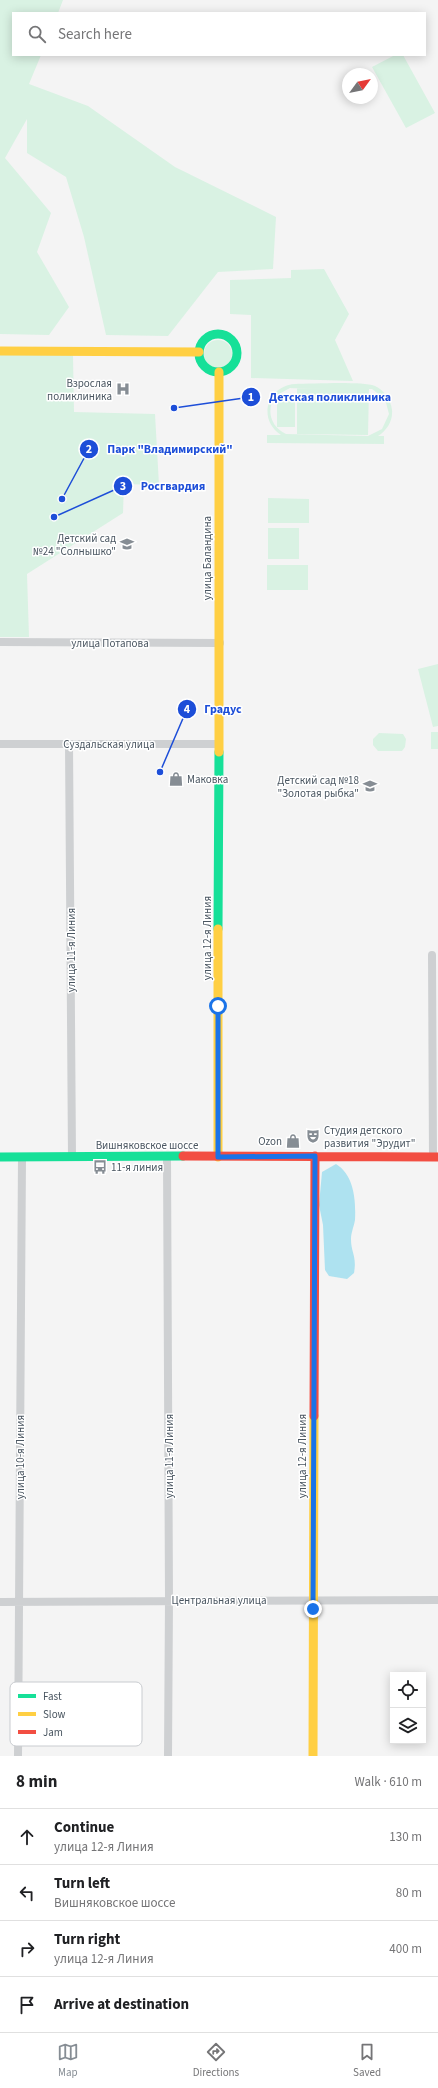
<!DOCTYPE html>
<meta charset="utf-8">
<style>
:root{--surface:#fff;--page:#f2f2f2;--text:#202124;--muted:#757577;--line:#e0e0e0;--accent:#868d94}
body{margin:0;font-family:"Source Sans 3",sans-serif;background:var(--page);color:var(--text)}
.controls{position:absolute;right:12px;bottom:12px;display:grid;overflow:hidden;border-radius:0px;box-shadow:0 2px 10px #0003}
.controls button{width:36px;height:36px;display:grid;place-items:center;padding:0;border:0;border-bottom:1px solid var(--line);background:var(--surface);color:var(--text);font:20px sans-serif}
.compass{position:absolute;left:342px;top:68px;width:36px;height:36px;border-radius:50%;background:var(--surface);box-shadow:0 2px 10px #0003;rotate:57deg}
.stop{position:absolute;width:12px;height:12px;margin:-9px;border:3px solid #1a73e8;border-radius:50%;background:#fff}
.stop.end{background:#1a73e8;border-color:#fff;box-shadow:0 1px 4px #0008}
.list{margin:0;padding:0;list-style:none}
h2{display:flex;justify-content:space-between;align-items:center;height:52px;margin:0;padding:0 16px;font-size:17px}
h2 small{font-size:13px;font-weight:400;color:var(--muted)}
.list li{display:grid;grid-template-columns:26px 1fr auto;gap:12px;align-items:center;box-sizing:border-box;height:56px;padding:0 16px;border-top:1px solid var(--line)}
.list b{display:block;font-size:15px;white-space:nowrap}
.list p{margin:0;font-size:13px;white-space:nowrap;color:var(--muted)}
.list em{font-size:13px;font-style:normal;color:var(--muted)}
.icon{flex:none;width:22px;height:22px;fill:none;stroke:currentColor;stroke-width:2;stroke-linecap:round;stroke-linejoin:round}
.map{position:relative;flex:none;width:438px;height:1756px;overflow:hidden}
.search{position:absolute;background:var(--surface);box-shadow:0 2px 10px #0003;left:12px;right:12px;top:12px;height:44px;display:flex;align-items:center;gap:10px;box-sizing:border-box;padding:0 14px;border-radius:0px;color:var(--muted);font-size:15px}
.sheet{height:276px;background:var(--surface)}
nav{display:flex;justify-content:space-around;align-items:center;box-sizing:border-box;height:56px;border-top:1px solid var(--line);background:var(--surface);font-size:11px;color:var(--muted)}
nav a{display:grid;justify-items:center;gap:2px}
nav .on{color:var(--accent)}
.map>svg:first-child{display:block}
.green{fill:#d9f2e3;fill-rule:evenodd}
.water{fill:#aee2f0}
.lines{fill:none;stroke-linecap:round;stroke-linejoin:round}
.street{stroke:#ced0d2;stroke-width:8}
.fast{stroke:#16e098;stroke-width:9}
.slow{stroke:#ffcf43;stroke-width:9}
.jam{stroke:#f24e42;stroke-width:9}
.route{stroke:#1a73e8;stroke-width:5}
.labels{text-anchor:middle;dominant-baseline:central;stroke-width:3;stroke-linejoin:round;paint-order:stroke}
.poi-label{font-size:11px;fill:#4a5661;stroke:#fff;text-anchor:end}
.street-label{font-size:11px;fill:#4a5661;stroke:#fff}
.key{fill:#fff;stroke:#c9ccd0;stroke-width:1}
.key-label{font-size:11px;fill:#4a5661}
.leader{fill:none;stroke:#1d4ed8;stroke-width:1.5}
.callout-dot{fill:#1d4ed8;stroke:#fff;stroke-width:1.5}
.mark-label{font-size:12px;text-anchor:middle;font-weight:bold;fill:#fff}
.callout-label{font-size:12px;text-anchor:middle;font-weight:bold;fill:#1d4ed8;stroke:#fff;stroke-width:3;stroke-linejoin:round;paint-order:stroke}
</style>
<div class="map">
<svg width="438" height="1756" viewBox="0 0 438 1756">
<rect width="100%" height="100%" fill="#f4f4f4"/>
<path class="green" d="M0,0H63L58,13H13V55H41L29,84L88,106L175,167L276,217L273,269L218,272L168,336L106,335L84,237L66,177L27,153V119L5,158L51,213L37,252L69,307L49,335L0,334Z
M395,55H403L435,113L406,128L372,67Z
M324,269L349,314L335,340L353,381L251,378V315L230,314V280L291,278V270Z
M204 354a14 14 0 1 1 28 0a14 14 0 1 1-28 0Z
M0,354L73,355L74,412L155,414L159,485L124,484L123,513L27,574L29,637H0Z
M295,384C313,384 360,381 375,386C384,390 391,400 392,410C393,421 387,430 378,436H384V444L267,443V435H281C257,419 267,386 295,384ZM290,388L372,389L385,399L389,414L382,429L368,436L286,434C270,427 265,408 277,395V427H295V395H277Z
M297,388L369,389L368,435L297,434Z
M268,498L309,499V523H268Z
M268,528H299V559H268Z
M267,565H308V590H267Z
M438,664V726L433,727L418,669Z
M431,732H438V749H431Z
M379,733L403,734L406,739L405,747L402,751H378L373,745V739Z"/>
<path class="water" d="M336,1164C354,1175 356,1200 355,1220C354,1226 351,1233 351,1239C351,1253 357,1256 354,1273L347,1279L329,1276L325,1270L323,1225L319,1205L322,1172Z"/>
<g class="lines">
<path class="street" d="M0,642L220,643
M0,744H219
M69,744L72,1157
M432,955L433,1157
M167,1157L169,1600L168,1756
M0,1602L438,1600
M18,1756L22,1157"/>
<path class="fast" d="M199 353a19 19 0 1 1 38 0a19 19 0 1 1-38 0Z
M218,929L219,752
M0,1157L183,1156"/>
<path class="slow" d="M0,351L199,352
M219,752V372
M218,1157V929
M313,1756L314,1416"/>
<path class="jam" d="M183,1156L438,1157
M314,1416L315,1156"/>
</g>
<g class="lines">
<path class="route" d="M218,1006V1157L315,1156L313,1609"/>
</g>
<defs>
<symbol id="hospital-bare" viewBox="-9 -9 18 18"><path d="M-5-5h3v3.5h4V-5h3V5h-3V1.5h-4V5h-3Z" fill="#868d94" stroke="#fff" stroke-width="2.5" paint-order="stroke"/></symbol>
<symbol id="school-bare" viewBox="-9 -9 18 18"><path d="M0-5L7-2L0 1L-7-2ZM-4 1L0 2.5L4 1V4Q0 6-4 4Z" fill="#868d94" stroke="#fff" stroke-width="2.5" paint-order="stroke"/></symbol>
<symbol id="shop-bare" viewBox="-9 -9 18 18"><path d="M-5-2.5h2.3a2.7 3.5 0 0 1 5.4 0H5L5.5 6h-11ZM-1.5-2.5h3a1.5 2.3 0 0 0-3 0Z" fill="#868d94" stroke="#fff" stroke-width="2.5" paint-order="stroke"/></symbol>
<symbol id="theatre-bare" viewBox="-9 -9 18 18"><path d="M-5-5.5Q0-4 5-5.5V0Q5 5 0 6Q-5 5-5 0ZM-3.3-2.5H-1v1.5H-3.3ZM1-2.5H3.3v1.5H1ZM-2.8 1Q0 5.5 2.8 1Z" fill="#868d94" stroke="#fff" stroke-width="2.5" paint-order="stroke"/></symbol>
<symbol id="bus-bare" viewBox="-9 -9 18 18"><path d="M-5-6H5V4H4V6H2V4H-2V6H-4V4H-5ZM-3.5-4V0h7V-4ZM-3.5 1.2v1.5H-2V1.2ZM2 1.2v1.5H3.5V1.2Z" fill="#868d94" stroke="#fff" stroke-width="2.5" paint-order="stroke"/></symbol>
</defs>
<g fill-rule="evenodd">
<use href="#hospital-bare" x="113" y="379" width="20" height="20"/>
<use href="#school-bare" x="117" y="534" width="20" height="20"/>
<use href="#shop-bare" x="166" y="769" width="20" height="20"/>
<use href="#school-bare" x="360" y="776" width="20" height="20"/>
<use href="#theatre-bare" x="303" y="1126" width="20" height="20"/>
<use href="#shop-bare" x="283" y="1131" width="20" height="20"/>
<use href="#bus-bare" x="90" y="1157" width="20" height="20"/>
</g>
<g class="labels">
<g class="poi-label">
<text x="112" y="383">Взрослая<tspan x="112" dy="13">поликлиника</tspan></text>
<text x="116" y="538">Детский сад<tspan x="116" dy="13">№24 "Солнышко"</tspan></text>
<text x="187" y="779" text-anchor="start">Маковка</text>
<text x="359" y="780">Детский сад №18<tspan x="359" dy="13">"Золотая рыбка"</tspan></text>
<text x="324" y="1130" text-anchor="start">Студия детского<tspan x="324" dy="13">развития "Эрудит"</tspan></text>
<text x="282" y="1141">Ozon</text>
<text x="111" y="1167" text-anchor="start">11-я линия</text>
</g>
<g class="street-label">
<text transform="translate(207 558) rotate(-90)">улица Баландина</text>
<text x="110" y="643">улица Потапова</text>
<text x="109" y="744">Суздальская улица</text>
<text transform="translate(207 938) rotate(-90)">улица 12-я Линия</text>
<text transform="translate(71 950) rotate(-90)">улица 11-я Линия</text>
<text x="147" y="1145">Вишняковское шоссе</text>
<text transform="translate(169 1456) rotate(-90)">улица 11-я Линия</text>
<text transform="translate(302 1456) rotate(-90)">улица 12-я Линия</text>
<text transform="translate(20 1457) rotate(-90)">улица 10-я Линия</text>
<text x="219" y="1600">Центральная улица</text>
</g>
</g>
<rect x="10" y="1682" width="132" height="64" rx="6" class="key"/>
<rect x="18" y="1694" width="18" height="4" fill="#16e098"/>
<rect x="18" y="1712" width="18" height="4" fill="#ffcf43"/>
<rect x="18" y="1730" width="18" height="4" fill="#f24e42"/>
<g class="key-label">
<text x="43" y="1700">Fast</text>
<text x="43" y="1718">Slow</text>
<text x="43" y="1736">Jam</text>
</g>
<path class="leader" d="M174 408L251 397M62 499L89 449M54 517L123 486M160 772L187 709"/>
<g class="callout-dot">
<circle cx="174" cy="408" r="4"/>
<circle cx="62" cy="499" r="4"/>
<circle cx="54" cy="517" r="4"/>
<circle cx="160" cy="772" r="4"/>
<circle cx="251" cy="397" r="10"/>
<circle cx="89" cy="449" r="10"/>
<circle cx="123" cy="486" r="10"/>
<circle cx="187" cy="709" r="10"/>
</g>
<g class="mark-label">
<text x="251" y="401">1</text>
<text x="89" y="453">2</text>
<text x="123" y="490">3</text>
<text x="187" y="713">4</text>
</g>
<g class="callout-label">
<text x="330" y="401">Детская поликлиника</text>
<text x="170" y="453">Парк "Владимирский"</text>
<text x="173" y="490">Росгвардия</text>
<text x="223" y="713">Градус</text>
</g>
</svg>
<div class="controls">
<button><svg class="icon" aria-label="locate" viewBox="0 0 24 24"><circle cx="12" cy="12" r="6"/><path d="M12 2v4M12 18v4M2 12h4M18 12h4"/></svg></button>
<button><svg class="icon" aria-label="layers" viewBox="0 0 24 24"><path d="M12 4l9 5-9 5-9-5zM3 14l9 5 9-5"/></svg></button>
</div>
<svg class="compass" viewBox="-18 -18 36 36"><path d="M0-13l5 13h-10z" fill="#e53935"/><path d="M0 13l5-13h-10z" fill="#757577"/></svg>
<div class="stop" style="left:218px;top:1006px"></div>
<div class="stop end" style="left:313px;top:1609px"></div>
<div class="search"><svg class="icon" aria-label="search" viewBox="0 0 24 24"><circle cx="10" cy="10" r="6"/><path d="M15 15l6 6"/></svg>Search here</div>
</div>
<section class="sheet">
<h2>8 min<small>Walk · 610 m</small></h2>
<ul class="list">
<li><svg class="icon" aria-label="ahead" viewBox="0 0 24 24"><path d="M12 20V5M6 11l6-6 6 6"/></svg><div><b>Continue</b><p>улица 12-я Линия</p></div><em>130 m</em></li>
<li><svg class="icon" aria-label="left" viewBox="0 0 24 24"><path d="M17 20v-9H6M10 6l-5 5 5 5"/></svg><div><b>Turn left</b><p>Вишняковское шоссе</p></div><em>80 m</em></li>
<li><svg class="icon" aria-label="right" viewBox="0 0 24 24"><path d="M7 20v-9h11M14 6l5 5-5 5"/></svg><div><b>Turn right</b><p>улица 12-я Линия</p></div><em>400 m</em></li>
<li><svg class="icon" aria-label="arrive" viewBox="0 0 24 24"><path d="M6 21V4h12l-3 4 3 4H6"/></svg><div><b>Arrive at destination</b></div></li>
</ul>
</section>
<nav>
<a class="on"><svg class="icon" aria-label="map" viewBox="0 0 24 24"><path d="M3 6l6-2 6 2 6-2v14l-6 2-6-2-6 2zM9 4v14M15 6v14"/></svg>Map</a>
<a><svg class="icon" aria-label="directions" viewBox="0 0 24 24"><path d="M12 3l9 9-9 9-9-9zM9 14v-3h6M13 9l2 2-2 2"/></svg>Directions</a>
<a><svg class="icon" aria-label="saved" viewBox="0 0 24 24"><path d="M7 4h10v16l-5-4-5 4z"/></svg>Saved</a>
</nav>
